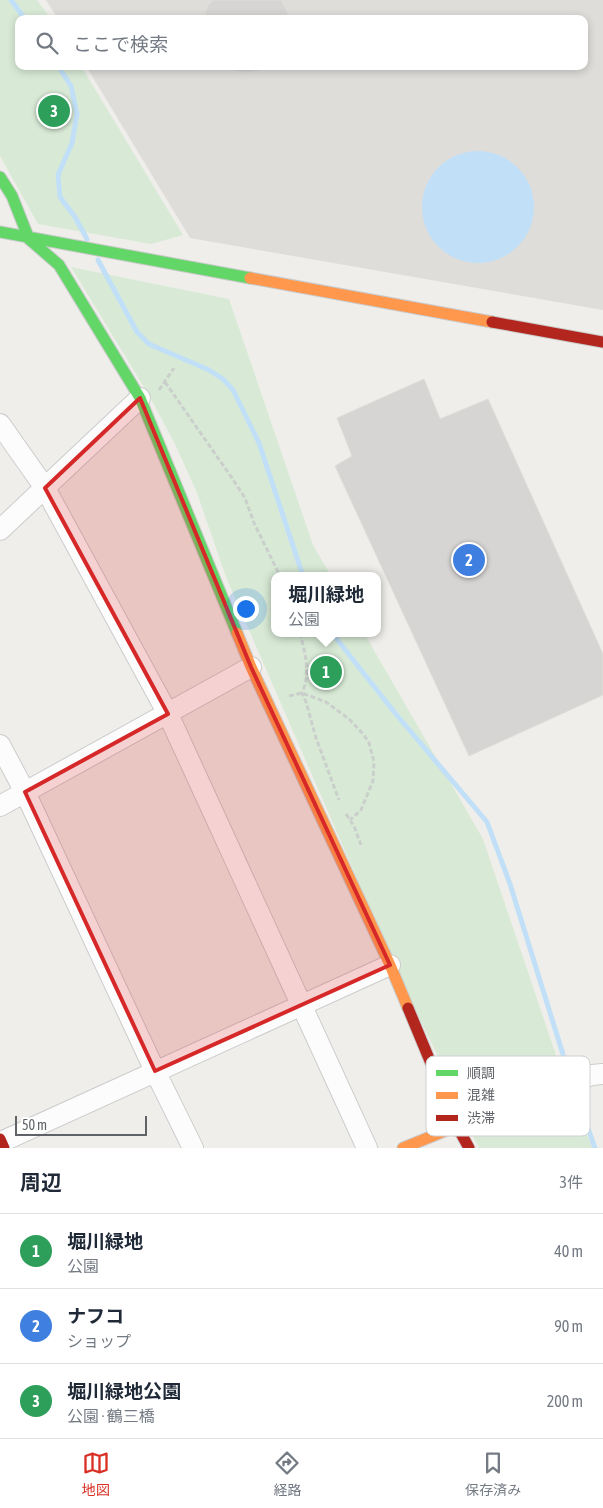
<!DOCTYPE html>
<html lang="ja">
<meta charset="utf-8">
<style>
:root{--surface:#fff;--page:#f2f2f3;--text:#1f2937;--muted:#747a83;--line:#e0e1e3;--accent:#d93025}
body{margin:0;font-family:"Asap Condensed","Noto Sans JP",sans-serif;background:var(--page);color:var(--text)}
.scale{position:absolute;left:15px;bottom:12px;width:132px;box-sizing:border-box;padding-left:5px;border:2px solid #5f6368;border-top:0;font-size:14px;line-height:18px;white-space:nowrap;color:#5f6368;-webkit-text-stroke:4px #fff;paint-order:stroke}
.you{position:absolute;left:245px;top:608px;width:18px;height:18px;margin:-12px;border:4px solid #fff;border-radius:50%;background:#1a73e8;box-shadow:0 0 0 8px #1a73e833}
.badge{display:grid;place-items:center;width:32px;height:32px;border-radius:50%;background:var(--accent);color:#fff;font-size:16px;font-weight:700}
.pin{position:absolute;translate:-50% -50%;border:2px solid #fff;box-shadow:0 1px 5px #0006}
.popup{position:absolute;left:271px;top:572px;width:110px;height:65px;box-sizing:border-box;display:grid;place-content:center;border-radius:10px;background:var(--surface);filter:drop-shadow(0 1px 4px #0005);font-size:16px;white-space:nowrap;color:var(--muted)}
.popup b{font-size:19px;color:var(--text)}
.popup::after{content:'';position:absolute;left:50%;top:100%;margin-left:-10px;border:10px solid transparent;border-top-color:var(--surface)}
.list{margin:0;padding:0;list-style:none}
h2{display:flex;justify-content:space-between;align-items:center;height:65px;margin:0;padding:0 20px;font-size:21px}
h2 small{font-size:16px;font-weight:400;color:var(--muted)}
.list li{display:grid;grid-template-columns:32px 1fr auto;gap:15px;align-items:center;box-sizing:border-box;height:75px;padding:0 20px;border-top:1px solid var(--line)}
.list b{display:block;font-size:19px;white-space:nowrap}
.list p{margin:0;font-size:16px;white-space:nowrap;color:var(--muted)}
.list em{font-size:16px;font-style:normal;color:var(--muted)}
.icon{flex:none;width:28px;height:28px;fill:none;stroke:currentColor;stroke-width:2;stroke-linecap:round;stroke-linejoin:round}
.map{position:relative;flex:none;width:603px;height:1148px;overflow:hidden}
.search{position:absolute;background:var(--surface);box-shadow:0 2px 8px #0003;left:15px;right:15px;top:15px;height:55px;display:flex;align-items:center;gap:12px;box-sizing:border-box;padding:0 18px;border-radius:10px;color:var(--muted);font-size:19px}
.sheet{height:290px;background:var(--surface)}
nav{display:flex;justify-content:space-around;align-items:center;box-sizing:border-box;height:70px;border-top:1px solid var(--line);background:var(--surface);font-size:14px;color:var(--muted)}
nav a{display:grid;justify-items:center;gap:2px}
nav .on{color:var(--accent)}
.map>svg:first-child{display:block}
.industrial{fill:#dfddda}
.green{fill:#d8ead6}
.water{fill:#c1e0f7}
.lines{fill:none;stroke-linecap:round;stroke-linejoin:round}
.stream{stroke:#c1e0f7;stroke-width:5}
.building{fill:#d6d5d3;stroke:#deddd9}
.street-casing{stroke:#cbcccc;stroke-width:22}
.fast-casing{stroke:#cacacb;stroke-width:13}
.slow-casing{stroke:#cacacb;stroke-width:13}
.jam-casing{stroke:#cacacb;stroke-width:13}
.path{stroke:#cacfcc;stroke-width:3;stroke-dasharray:5 2.5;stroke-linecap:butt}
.street{stroke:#fdfcfc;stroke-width:20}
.fast{stroke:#63d668;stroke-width:11}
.slow{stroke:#ff974d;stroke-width:11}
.jam{stroke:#b3261e;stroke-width:11}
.marked{fill:#d62828;fill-opacity:0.2;stroke:#d62828;stroke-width:4;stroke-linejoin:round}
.key{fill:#fff;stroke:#cfd0d2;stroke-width:1}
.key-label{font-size:14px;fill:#5f6368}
</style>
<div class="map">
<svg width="603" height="1148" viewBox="0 0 603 1148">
<rect width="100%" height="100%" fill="#efeeea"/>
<path class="industrial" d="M46,0H603V310L190,238L86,66H584V19H58Z"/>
<path class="green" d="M0,0H37L51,19H19V66H81L183,235L151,244L38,224L0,156Z
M71,267L229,299L313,545L331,576H275V633H364L483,839L562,1073L475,1105L467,1107L462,1106L402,982L226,577L197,493L175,444L150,397Z
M569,1094L593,1148H479L470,1130Z"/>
<path class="water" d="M422 207a56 56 0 1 1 112 0a56 56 0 1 1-112 0Z"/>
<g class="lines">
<path class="stream" d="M11,0L25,19
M58,66L71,86L77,114L72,143L58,175L60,197L75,217L87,239
M98,260L137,332L149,344L209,370L223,379L233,390L259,443L303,576
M332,633L395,713L487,822L510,884L570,1077
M573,1085L595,1148"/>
</g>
<path class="building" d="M213,0H281L287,11L289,19H203L208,5Z
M224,66H269L260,71L245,73L230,70Z
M424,379L440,419L488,399L603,654V695L469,756L335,466L352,456L337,418Z"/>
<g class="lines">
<defs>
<path id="street" d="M0,424L45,488L168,714L367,1148
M0,530L140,398
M0,745L25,792L155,1071L193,1148
M0,806L251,667
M457,1126L565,1084L592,1075L603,1074
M1,1142L390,965"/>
<path id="fast" d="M0,177L12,196L29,239L59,265L140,398L237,633
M0,232L250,278"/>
<path id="slow" d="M250,278L492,322
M237,633L251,667L390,965L408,1008
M403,1148L457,1126"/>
<path id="jam" d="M492,322L603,342
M408,1008L457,1126L469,1148
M0,1139L4,1148"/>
</defs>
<use href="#street" class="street-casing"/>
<use href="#fast" class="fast-casing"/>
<use href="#slow" class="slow-casing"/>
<use href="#jam" class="jam-casing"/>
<path class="path" d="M165,382L232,478L245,498L254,523L280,576
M159,390L174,368
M300,633C305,653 311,673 302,693L306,702L316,738L339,800
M289,696L302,693L326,702L349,719L364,735L369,743L374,762L373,781L361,810L350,820
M346,814L354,826L361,845"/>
<use href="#street" class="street"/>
<use href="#fast" class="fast"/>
<use href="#slow" class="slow"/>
<use href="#jam" class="jam"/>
</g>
<path class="marked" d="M140,398L251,667L390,965L155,1071L25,792L168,714L45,488Z"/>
<rect x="426" y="1056" width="164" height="80" rx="8" class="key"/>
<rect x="436" y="1070" width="22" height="6" fill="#63d668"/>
<rect x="436" y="1092" width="22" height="7" fill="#ff974d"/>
<rect x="436" y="1115" width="22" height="6" fill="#b3261e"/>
<g class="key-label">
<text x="467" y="1078">順調</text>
<text x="467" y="1100">混雑</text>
<text x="467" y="1123">渋滞</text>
</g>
</svg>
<div class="scale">50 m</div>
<div class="you"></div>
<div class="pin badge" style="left:326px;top:672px;background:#2e9e5b">1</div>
<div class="popup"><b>堀川緑地</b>公園</div>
<div class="pin badge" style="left:469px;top:560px;background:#3f7fe0">2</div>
<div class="pin badge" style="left:54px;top:111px;background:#2e9e5b">3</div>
<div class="search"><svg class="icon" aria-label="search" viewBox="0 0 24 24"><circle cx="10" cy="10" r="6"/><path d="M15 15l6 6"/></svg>ここで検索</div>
</div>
<section class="sheet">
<h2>周辺<small>3件</small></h2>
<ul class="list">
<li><span class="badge" style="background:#2e9e5b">1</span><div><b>堀川緑地</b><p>公園</p></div><em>40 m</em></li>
<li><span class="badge" style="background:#3f7fe0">2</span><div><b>ナフコ</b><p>ショップ</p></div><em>90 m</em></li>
<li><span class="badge" style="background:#2e9e5b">3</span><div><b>堀川緑地公園</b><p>公園 · 鶴三橋</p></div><em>200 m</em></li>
</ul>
</section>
<nav>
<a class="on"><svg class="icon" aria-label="map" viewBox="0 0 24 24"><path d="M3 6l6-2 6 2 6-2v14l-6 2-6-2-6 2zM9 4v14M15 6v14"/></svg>地図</a>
<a><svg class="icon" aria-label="directions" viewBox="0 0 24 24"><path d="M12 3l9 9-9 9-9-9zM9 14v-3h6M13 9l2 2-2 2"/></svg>経路</a>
<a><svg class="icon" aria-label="saved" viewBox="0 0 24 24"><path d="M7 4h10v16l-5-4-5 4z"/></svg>保存済み</a>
</nav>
